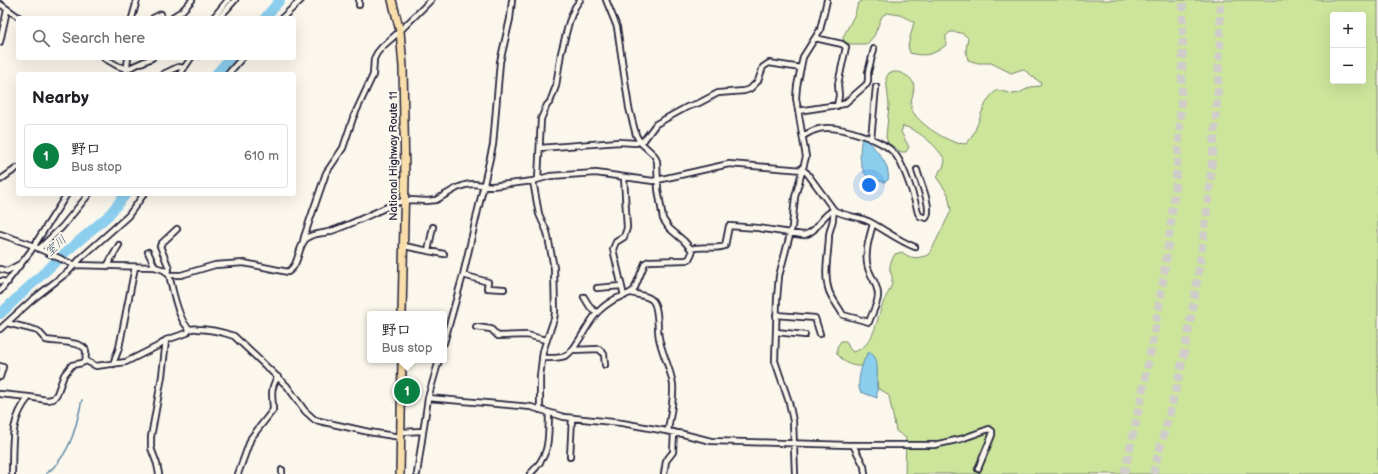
<!DOCTYPE html>
<meta charset="utf-8">
<style>
:root{--surface:#fff;--page:#f2f2f2;--text:#202124;--muted:#757577;--line:#e0e0e0;--accent:#0b8043}
body{margin:0;font-family:"Balsamiq Sans","Klee One",sans-serif;background:var(--page);color:var(--text)}
.controls{position:absolute;right:12px;top:12px;display:grid;overflow:hidden;border-radius:4px;box-shadow:0 4px 16px #0002}
.controls button{width:36px;height:36px;display:grid;place-items:center;padding:0;border:0;border-bottom:1px solid var(--line);background:var(--surface);color:var(--text);font:20px sans-serif}
.you{position:absolute;left:869px;top:185px;width:14px;height:14px;margin:-10px;border:3px solid #fff;border-radius:50%;background:#1a73e8;box-shadow:0 0 0 6px #1a73e833}
.badge{display:grid;place-items:center;width:26px;height:26px;border-radius:50%;background:var(--accent);color:#fff;font-size:13px;font-weight:700}
.pin{position:absolute;translate:-50% -50%;border:2px solid #fff;box-shadow:0 1px 4px #0006}
.popup{position:absolute;left:367px;top:311px;width:80px;height:52px;box-sizing:border-box;display:grid;place-content:center;border-radius:4px;background:var(--surface);filter:drop-shadow(0 1px 3px #0005);font-size:13px;white-space:nowrap;color:var(--muted)}
.popup b{font-size:15px;color:var(--text)}
.popup::after{content:'';position:absolute;left:50%;top:100%;margin-left:-8px;border:8px solid transparent;border-top-color:var(--surface)}
.list{margin:0;padding:0;list-style:none}
h2{display:flex;justify-content:space-between;align-items:center;height:52px;margin:0;padding:0 16px;font-size:17px}
h2 small{font-size:13px;font-weight:400;color:var(--muted)}
.list li{display:grid;grid-template-columns:26px 1fr auto;gap:12px;align-items:center;box-sizing:border-box;height:64px;margin:0 8px 8px;padding:0 8px;border:1px solid var(--line);border-radius:4px}
.list b{display:block;font-size:15px;white-space:nowrap}
.list p{margin:0;font-size:13px;white-space:nowrap;color:var(--muted)}
.list em{font-size:13px;font-style:normal;color:var(--muted)}
.icon{flex:none;width:22px;height:22px;fill:none;stroke:currentColor;stroke-width:2;stroke-linecap:round;stroke-linejoin:round}
.map{position:relative;flex:none;width:1378px;height:474px;overflow:hidden}
.search{position:absolute;background:var(--surface);box-shadow:0 4px 16px #0002;left:16px;top:16px;width:280px;height:44px;display:flex;align-items:center;gap:10px;box-sizing:border-box;padding:0 14px;border-radius:4px;color:var(--muted);font-size:15px}
.panel{position:absolute;background:var(--surface);box-shadow:0 4px 16px #0002;left:16px;top:72px;width:280px;height:124px;border-radius:4px}
.map>svg:first-child{display:block}
.green{fill:#cce59b;stroke:#77846b;fill-rule:evenodd}
.water{fill:#8cceed;stroke:#6289a6}
.lines{fill:none;stroke-linecap:round;stroke-linejoin:round}
.stream{stroke:#6289a6;stroke-width:1.5}
.river{stroke:#8cceed;stroke-width:10}
.motorway-tunnel{stroke:#d0ccc9;stroke-width:8;stroke-dasharray:8 4;stroke-linecap:butt}
.minor-casing{stroke:#22223b;stroke-width:8}
.trunk-casing{stroke:#22223b;stroke-width:10}
.minor{stroke:#fbf7ec;stroke-width:4.5}
.trunk{stroke:#f9deab;stroke-width:7}
.labels{text-anchor:middle;dominant-baseline:central;stroke-width:4;stroke-linejoin:round;paint-order:stroke}
.street-label{font-size:11px;fill:#22223b;stroke:#fbf7ec}
.water-label{font-size:12px;font-style:italic;fill:#425670;stroke:#fbf7ec}
</style>
<div class="map">
<svg width="1378" height="474" viewBox="0 0 1378 474">
<rect width="100%" height="100%" fill="#fbf7ec"/>
<filter id="ink" filterUnits="userSpaceOnUse"><feTurbulence type="fractalNoise" baseFrequency=".025" numOctaves="2"/><feDisplacementMap in="SourceGraphic" scale="8" xChannelSelector="R" yChannelSelector="G"/><feConvolveMatrix kernelMatrix="1 2 1 2 8 2 1 2 1" color-interpolation-filters="sRGB"/></filter>
<g filter="url(#ink)">
<path class="green" d="M862,0H1378V474H905L906,438L896,431L889,396L885,392L878,389C875,375 880,368 872,354H867L862,366C850,367 845,362 837,354V347L841,341H846L849,348L853,352C876,346 876,318 884,301C887,294 892,288 892,280C893,277 891,274 890,271C889,265 892,259 895,254L902,252C912,260 917,258 929,255L951,211L948,194L937,178L940,170L943,168L945,160C937,146 919,130 903,126L901,132L909,147L906,152H901L888,143L886,137L889,105L886,78L889,73C896,71 901,72 907,76C922,85 907,99 912,110C918,123 943,139 957,143C959,144 963,143 966,144C981,129 979,103 997,90L1013,94L1019,93L1031,87L1040,86L1041,83L1023,69L1011,73L991,63H978L968,60L966,50L968,38C963,32 957,32 950,32L946,36V45C934,55 924,57 910,53L908,46L914,22L900,15L887,13L882,16L874,36L867,44H850L844,42L843,37L854,16L858,4ZM1333,15H1363V81H1333Z"/>
<path class="water" d="M862,138H864C875,148 891,164 888,180L884,182C880,181 875,180 871,179C858,172 859,150 862,138Z
M869,352C881,357 876,375 877,385C877,389 877,393 877,398L861,392C855,385 863,358 869,352Z"/>
<g class="lines">
<path class="stream" d="M46,474C50,470 56,466 59,461C73,444 77,421 82,400"/>
<path class="river" d="M265,18L280,0
M216,74L230,58
M0,314L66,252L108,216L126,194"/>
<path class="motorway-tunnel" d="M1124,474C1145,385 1163,296 1173,206C1181,138 1183,69 1183,0
M1153,474C1162,440 1172,406 1180,372C1191,324 1198,275 1205,226C1214,151 1221,75 1220,0"/>
<defs>
<path id="minor" d="M359,0V5
M0,4L20,18
M132,18L137,0
M153,18L161,14
M173,18L174,16L182,11L192,0
M213,18L228,0
M219,18L235,0
M282,18L301,0
M815,38L842,44L846,47L838,84L839,96L837,106
M0,42L7,10
M104,58L118,66L127,69L152,58
M126,74L128,58
M163,74L178,67L184,68
M180,74L191,58
M228,74L242,58
M798,111L844,104L867,84L868,80V72L874,49
M803,136C810,132 817,128 826,128C843,127 883,140 894,153C903,162 915,199 918,213L920,216L926,218C933,208 920,182 917,170
M871,139L876,87
M540,148L619,142L636,143L644,140L656,124L687,107L699,103L718,93L744,91L750,89L758,81L763,67L769,63L801,68
M538,179L541,119L547,105L550,102L556,86L561,53L569,22L575,7L580,0
M0,180L17,168
M533,181L539,214L547,232L554,268L555,313L554,319L543,351L540,377V410
M833,211C835,220 830,227 829,235C829,253 823,273 829,291C832,299 839,307 843,315L869,322C872,313 878,304 878,295C878,285 871,277 868,268C864,254 869,238 873,224
M0,234L29,244L74,265L155,267L164,270L169,275C172,286 179,326 191,329C193,329 195,328 197,329C209,329 222,332 234,336L287,386L305,411L315,420L369,432L400,437
M303,242L304,237L326,173L343,148L353,118L373,75L374,59L377,53L382,47L400,31L431,0
M404,246L444,254
M39,249L62,227L89,194
M691,249C702,245 714,250 725,246L729,226L758,228L803,235C818,233 820,215 834,210
M428,251L433,227
M148,252L155,267
M107,266L119,245
M0,269L7,271L20,264
M167,272L169,268L160,246L162,243L177,229
M169,275H181L215,265L244,263L288,272C300,265 297,246 307,238C312,233 322,234 328,232C352,225 376,211 399,202L410,200L427,201L436,200L457,188L465,185L473,184L492,186L533,181L550,176L596,173L653,181L729,164L803,170L807,173L834,210C845,217 859,216 870,222C885,230 899,241 915,247
M463,275L488,282L487,288L504,289
M0,281L8,282
M597,288L621,286
M0,291L30,252L67,194
M631,293C637,295 647,295 652,300C659,306 657,329 659,338C662,354 671,369 673,385C674,400 670,416 668,431
M624,296L613,249L616,242L624,237L627,228L624,177
M584,297L590,307L597,313
M776,315L815,318L820,334
M7,323L35,330L38,331L46,340C54,342 84,341 86,351C86,354 85,358 86,361
M476,327L491,329L498,336L527,335L546,340
M0,329L32,300L69,271L82,257L128,216L144,194
M776,332L805,335
M444,343L463,275L493,145L500,62L510,19L512,0
M572,350L599,349L604,354L605,365
M543,358C550,358 561,359 567,355C577,349 588,320 600,310C604,306 610,302 615,299C622,296 629,295 634,290L645,263L649,261L686,260L689,259L692,253L691,249L684,241L669,228L663,219L658,189L657,161L654,155L640,142L636,135L629,108L617,27L606,0
M113,364L119,348L135,267
M0,366L3,367L0,377
M0,394L29,397
M428,398L531,407L564,417L622,423L683,434L711,441L848,445H934L961,439L989,429L992,431V435L978,469
M400,432L423,431
M853,445L864,466L865,474
M570,457L572,418
M12,474C13,445 9,421 29,397L47,400L53,399L57,394L64,375L72,365L82,363L86,361L96,366L126,362L160,345L166,340L187,333L190,329
M159,474L157,464L151,448V437L162,376L166,340
M238,474L251,438L273,410C273,398 269,388 278,377
M282,474V470
M417,474L428,398L439,360
M530,474C551,454 548,440 549,413
M664,474L666,461L673,452L674,432
M795,474L793,421L789,402L775,361L777,299L779,276L792,227L795,197L806,157L796,98L797,86L803,57L820,30L827,0"/>
<path id="trunk" d="M392,0L400,31L403,67L405,177L402,314
M400,474L402,360"/>
</defs>
<use href="#minor" class="minor-casing"/>
<use href="#trunk" class="trunk-casing"/>
<use href="#minor" class="minor"/>
<use href="#trunk" class="trunk"/>
</g>
</g>
<g class="labels">
<g class="street-label">
<text transform="translate(393 156) rotate(-90)">National Highway Route 11</text>
</g>
<g class="water-label">
<text transform="translate(56 246) rotate(-42)">室川</text>
</g>
</g>
</svg>
<div class="controls">
<button>+</button>
<button>−</button>
</div>
<div class="you"></div>
<div class="pin badge" style="left:407px;top:391px">1</div>
<div class="popup"><b>野口</b>Bus stop</div>
<div class="search"><svg class="icon" aria-label="search" viewBox="0 0 24 24"><circle cx="10" cy="10" r="6"/><path d="M15 15l6 6"/></svg>Search here</div>
<section class="panel">
<h2>Nearby<small></small></h2>
<ul class="list">
<li><span class="badge">1</span><div><b>野口</b><p>Bus stop</p></div><em>610 m</em></li>
</ul>
</section>
</div>
